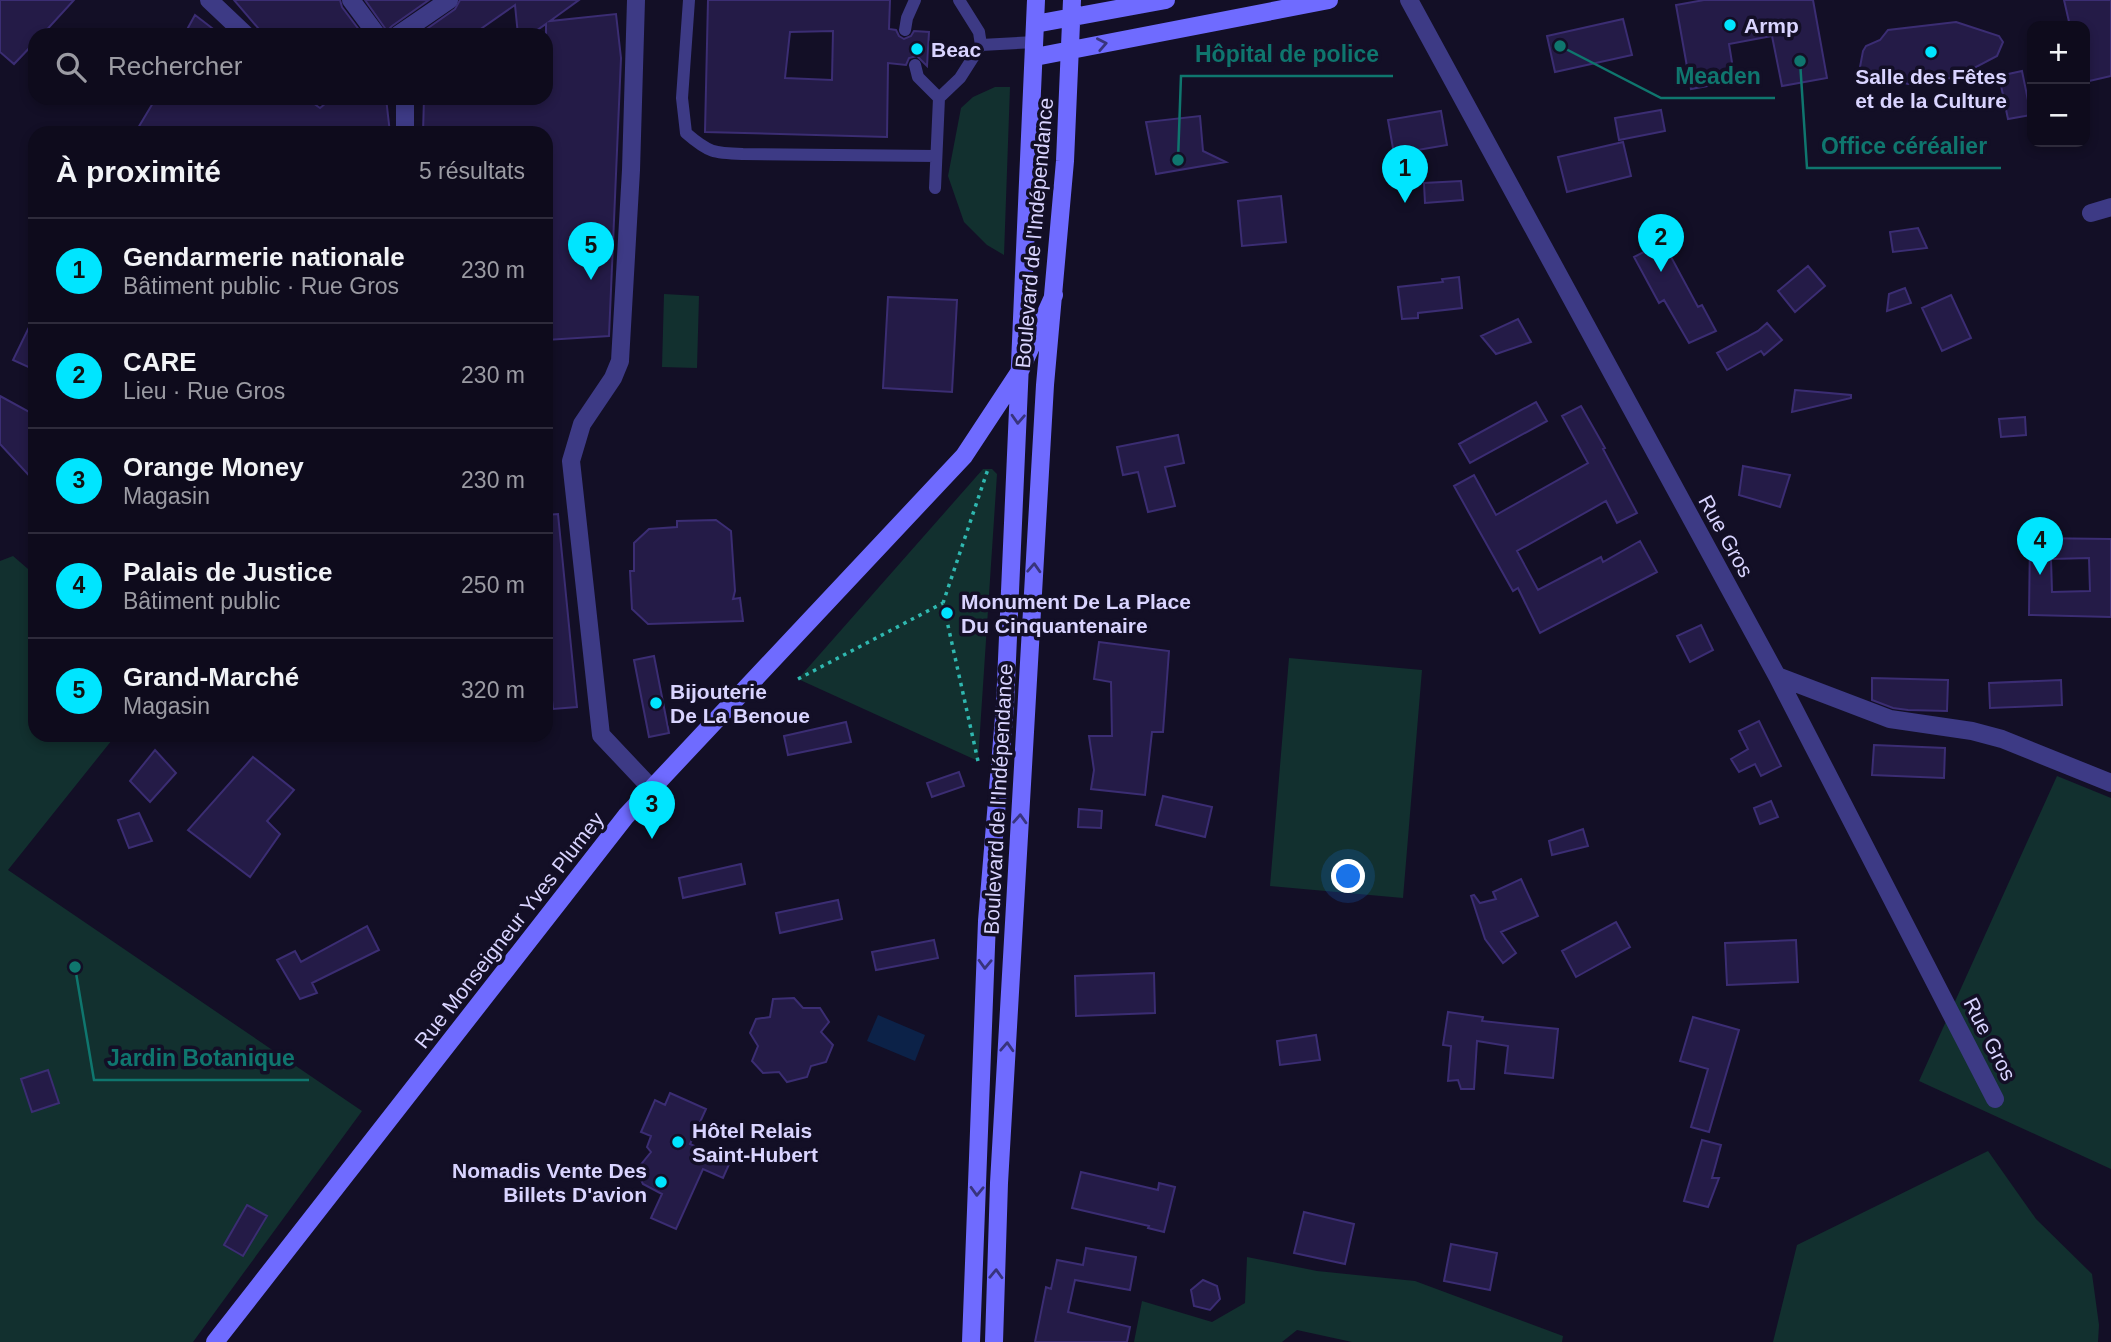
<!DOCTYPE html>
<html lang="fr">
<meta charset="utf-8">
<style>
:root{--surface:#0e0b1c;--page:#1c1929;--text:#f1f3f6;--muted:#9b9ba3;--line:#2e2b3b;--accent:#00e5ff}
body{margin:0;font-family:Helvetica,sans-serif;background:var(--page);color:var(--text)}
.controls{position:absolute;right:21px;top:21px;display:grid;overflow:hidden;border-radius:14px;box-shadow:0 4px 10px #0003}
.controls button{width:63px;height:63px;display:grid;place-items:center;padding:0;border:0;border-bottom:2px solid var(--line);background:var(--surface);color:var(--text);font:35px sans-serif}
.you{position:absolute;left:1349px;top:877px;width:24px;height:24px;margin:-18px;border:5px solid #fff;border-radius:50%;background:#1a73e8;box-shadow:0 0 0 10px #1a73e833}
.badge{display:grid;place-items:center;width:46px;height:46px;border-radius:50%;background:var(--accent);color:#111;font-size:23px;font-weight:700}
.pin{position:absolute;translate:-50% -58px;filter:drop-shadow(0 2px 4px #0008)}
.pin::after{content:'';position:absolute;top:37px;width:24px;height:21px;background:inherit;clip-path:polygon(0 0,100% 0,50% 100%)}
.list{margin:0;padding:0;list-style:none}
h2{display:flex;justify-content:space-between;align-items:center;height:91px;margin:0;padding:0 28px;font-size:30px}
h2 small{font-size:23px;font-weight:400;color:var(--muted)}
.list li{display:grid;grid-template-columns:46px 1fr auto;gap:21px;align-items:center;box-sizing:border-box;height:105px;padding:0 28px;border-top:2px solid var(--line)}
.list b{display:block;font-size:26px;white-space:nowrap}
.list p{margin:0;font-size:23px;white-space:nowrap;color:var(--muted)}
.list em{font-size:23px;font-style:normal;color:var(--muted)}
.icon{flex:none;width:38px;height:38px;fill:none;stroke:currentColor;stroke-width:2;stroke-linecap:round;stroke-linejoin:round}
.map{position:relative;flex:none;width:2111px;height:1342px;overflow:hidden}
.search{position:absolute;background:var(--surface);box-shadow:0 4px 10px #0003;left:28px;top:28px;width:525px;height:77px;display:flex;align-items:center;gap:18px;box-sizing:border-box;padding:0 24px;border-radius:21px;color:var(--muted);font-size:26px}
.panel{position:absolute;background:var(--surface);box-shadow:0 4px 10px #0003;left:28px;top:126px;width:525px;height:616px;border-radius:21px}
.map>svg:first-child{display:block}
.green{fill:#12302f}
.water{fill:#0c2248}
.building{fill:#241b47;stroke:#3b2d73;stroke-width:2;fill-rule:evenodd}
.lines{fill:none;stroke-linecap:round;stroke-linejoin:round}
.path{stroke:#2fb8b0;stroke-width:3.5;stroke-dasharray:3.5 5;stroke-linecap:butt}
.lane{stroke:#3d3a85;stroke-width:12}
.street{stroke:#3d3a85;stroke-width:18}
.secondary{stroke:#6f6bff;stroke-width:18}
.oneway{stroke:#38347d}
.poi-dot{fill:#00e5ff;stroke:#130f26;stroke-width:2.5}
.labels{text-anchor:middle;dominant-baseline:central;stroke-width:7;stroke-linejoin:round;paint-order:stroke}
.poi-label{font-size:21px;font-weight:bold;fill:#d9d4ff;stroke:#130f26;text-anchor:start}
.street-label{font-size:21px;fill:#d9d4ff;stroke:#130f26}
.leader{fill:none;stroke:#0f766e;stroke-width:2.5}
.callout-dot{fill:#0f766e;stroke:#130f26;stroke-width:2.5}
.callout-label{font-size:23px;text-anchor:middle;font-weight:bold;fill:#0f766e;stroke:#130f26;stroke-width:7;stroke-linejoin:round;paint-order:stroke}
</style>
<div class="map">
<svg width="2111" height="1342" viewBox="0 0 2111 1342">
<rect width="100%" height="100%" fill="#130f26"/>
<path class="green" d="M995,87H1010L1004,255L987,245L964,222L948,176L961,108L973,97Z
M664,294L699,296L697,368L662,367Z
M983,469H992L997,474L978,761L798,679Z
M13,556L35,575V735H116L8,870L362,1111L193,1342H0V561Z
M1289,658L1422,670L1403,898L1270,886Z
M2057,776L2111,798V1169L1919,1081Z
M1988,1151L2036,1219L2092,1274L2099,1325L2098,1342H1773L1797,1245Z
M1247,1257L1317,1271L1415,1281L1563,1336L1562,1342H1352L1297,1330L1282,1342H1134L1142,1301L1212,1322L1245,1303Z"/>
<path class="water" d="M878,1015L925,1035L915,1061L867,1041Z"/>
<path class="building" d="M0,0H74L42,35H35V42L14,64L0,52Z
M234,0H340L342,7L363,35H264Z
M365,0H429L392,26L387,31Z
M460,0H579L550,21L616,14L621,58L609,336L546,340V133H423L424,98H546V24L530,35H518L515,5L472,35H418L455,9Z
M708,0H890L889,29L896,30L899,36L904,39L911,36L914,31L929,32L927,66L917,56L909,58L906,65L888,63L887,137L705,132ZM833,31L832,80L785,78L790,32Z
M1704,0H1813L1827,78L1782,86L1772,36L1729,44L1735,81L1691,89L1676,5Z
M2064,0H2111V76L2085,82V26H2070Z
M195,15L221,35H184Z
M1623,19L1632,55L1555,72L1547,36Z
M1956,22L1999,36L2003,42L1997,56L1972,69L1965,76L1908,84L1885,77L1864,74L1860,67L1863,51L1866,46L1880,40L1888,30Z
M2022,71L2031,115L2008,119L1999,76Z
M156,98H306L320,108L332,98H386L390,133H135Z
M1661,110L1665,131L1619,140L1615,118Z
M1441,111L1447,145L1394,154L1388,120Z
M1200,116L1203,151L1226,162L1156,174L1146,122Z
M1623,142L1631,176L1567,192L1558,157Z
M1461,181L1463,200L1425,203L1424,183Z
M1281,196L1286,242L1242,246L1238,201Z
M1918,228L1927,248L1893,252L1890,232Z
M1663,242L1698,307L1702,305L1716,331L1689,343L1664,300L1659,303L1634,257Z
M1808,266L1825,286L1795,312L1778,291Z
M1459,277L1462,308L1418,313V318L1402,319L1398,287L1443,282L1442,279Z
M1905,288L1911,303L1887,311L1889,294Z
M1951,295L1971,338L1942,351L1922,308Z
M888,297L957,300L952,392L883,388Z
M35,315V370L13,360Z
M1518,319L1531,342L1496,354L1481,336Z
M1767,323L1782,340L1764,355L1761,351L1727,370L1717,353L1758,331Z
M1795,390L1851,395V398L1792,412Z
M0,396L35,415V482L0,444Z
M1536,402L1547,421L1470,463L1459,444Z
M1581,406L1605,448L1603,449L1637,513L1617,523L1606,501L1517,551L1538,590L1601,557L1603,562L1640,541L1657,572L1540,633L1518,588L1513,591L1454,486L1474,475L1496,515L1588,463L1562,416Z
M2025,417L2026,435L2001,437L1999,419Z
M1178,435L1184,463L1165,467L1175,506L1148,512L1138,472L1123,475L1117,447Z
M1743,466L1790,475L1780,507L1739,495Z
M558,514L577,707L553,709L546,646V515Z
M716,520L731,531L735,591L733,599L740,598L743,621L648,624L632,609L630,571H634V543L649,529L677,527V521Z
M2030,538L2111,539V617L2029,615ZM2089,558L2090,591L2052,592L2051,559Z
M1701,625L1713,650L1690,662L1677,636Z
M1099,642L1169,651L1163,732H1152L1145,795L1091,789L1094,770L1089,736H1112L1111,682L1094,679Z
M654,656L669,733L649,737L634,660Z
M1872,678L1948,680L1947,711L1908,710L1893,708L1872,700Z
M2061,680L2062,705L1990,708L1989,683Z
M1759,721L1781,766L1761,776L1755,764L1739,772L1731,759L1748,749L1739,731Z
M846,722L851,742L788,755L784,736Z
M1874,745L1945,748L1944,778L1872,775Z
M155,750L176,773L150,802L130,781Z
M253,757L294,790L267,821L280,834L250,877L188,830Z
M959,772L964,786L932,797L927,783Z
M1163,796L1212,807L1205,837L1156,825Z
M1771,801L1778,817L1760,824L1754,808Z
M1079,809L1102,811L1101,828L1078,827Z
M139,813L152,841L129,848L118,820Z
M1583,829L1588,846L1552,855L1549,841Z
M741,864L745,884L683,898L679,878Z
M1521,879L1538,916L1501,932L1516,953L1503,963L1485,939L1471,896L1474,895L1480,903L1496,899L1493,892Z
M838,900L842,919L780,933L776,913Z
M1616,922L1630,947L1576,977L1562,951Z
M367,926L379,950L312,983L317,993L300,999L277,960L295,951L301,962Z
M934,940L938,958L876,970L872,952Z
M1796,940L1798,982L1727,985L1725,943Z
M1154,973L1155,1013L1076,1016L1075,976Z
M794,998L803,1008H820L829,1022L821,1032L833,1045L826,1062L811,1066L807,1077L787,1082L779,1072L763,1073L752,1061L758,1046L750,1033L756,1019L770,1017L773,999Z
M1448,1012L1483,1017L1482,1021L1558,1029L1553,1078L1505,1073L1508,1046L1477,1041L1474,1089H1461L1458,1080L1448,1081L1451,1046L1443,1045Z
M1693,1017L1739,1030L1709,1132L1691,1127L1708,1069L1680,1061Z
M1316,1035L1320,1060L1280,1065L1277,1041Z
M48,1070L59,1103L32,1112L21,1079Z
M670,1093L706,1109L690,1144L730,1162L723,1178L703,1169L676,1229L651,1218L662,1194L643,1184L638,1174L639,1167L651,1152L647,1147L651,1136L641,1132L655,1100L665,1105Z
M1702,1140L1721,1145L1712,1178H1719L1708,1207L1684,1201Z
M1081,1172L1158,1190L1159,1183L1175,1187L1164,1232L1148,1228L1149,1226L1072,1208Z
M247,1205L267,1216L243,1256L224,1245Z
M1304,1212L1354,1224L1345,1264L1294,1253Z
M1451,1244L1497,1253L1490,1290L1444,1281Z
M1086,1248L1136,1257L1130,1290L1075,1280L1068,1312L1130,1327L1127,1342H1035L1046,1287L1051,1289L1057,1260L1083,1265Z
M1203,1280L1217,1286L1220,1299L1210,1310L1194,1306L1191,1290Z"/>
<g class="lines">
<path class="path" d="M798,679L943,603
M978,761L943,603L988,469"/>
<path class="lane" d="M689,0L682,98L686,133C709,153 714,153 743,154L936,156
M959,0L979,32L981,45
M905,30L907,18L915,0
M915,65L918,77L939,98
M935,188L939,98L960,78L981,45L1035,42"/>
<path class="street" d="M209,0L246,35
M351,0L377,35
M636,0L631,170L620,361L613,378L582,424L571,461L601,735L652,789
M1409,0L1777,676L1995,1099
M398,35L449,0
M405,133V98
M2091,213L2111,207
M1777,676L1890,719L1972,731L2002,739L2111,783"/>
<path class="secondary" d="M1035,24L1166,0
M1035,57L1329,0
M215,1342L626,816L964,456L1020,371L1054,295
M971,1342L987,921L1005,705L1036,0
M994,1342L999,1183L1045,385L1065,161L1072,0"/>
</g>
<defs><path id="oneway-chevron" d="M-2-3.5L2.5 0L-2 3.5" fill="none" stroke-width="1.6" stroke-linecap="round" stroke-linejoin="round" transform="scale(1.75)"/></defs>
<g class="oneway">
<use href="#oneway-chevron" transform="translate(1102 44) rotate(-11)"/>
<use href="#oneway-chevron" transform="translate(1018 419) rotate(93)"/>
<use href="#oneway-chevron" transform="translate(1034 568) rotate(-87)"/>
<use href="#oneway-chevron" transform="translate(1020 819) rotate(-87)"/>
<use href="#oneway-chevron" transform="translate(985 964) rotate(92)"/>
<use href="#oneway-chevron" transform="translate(1007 1047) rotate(-87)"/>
<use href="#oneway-chevron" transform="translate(977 1191) rotate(92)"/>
<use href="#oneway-chevron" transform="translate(996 1274) rotate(-88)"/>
</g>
<g class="poi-dot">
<circle cx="1730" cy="25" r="7"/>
<circle cx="917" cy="49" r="7"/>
<circle cx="1931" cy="52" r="7"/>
<circle cx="947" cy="613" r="7"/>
<circle cx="656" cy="703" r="7"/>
<circle cx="678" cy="1142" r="7"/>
<circle cx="661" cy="1182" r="7"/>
</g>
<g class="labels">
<g class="poi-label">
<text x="1744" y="25">Armp</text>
<text x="931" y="49">Beac</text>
<text x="1931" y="76" text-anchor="middle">Salle des Fêtes<tspan x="1931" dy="24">et de la Culture</tspan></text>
<text x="961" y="601">Monument De La Place<tspan x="961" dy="24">Du Cinquantenaire</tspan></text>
<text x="670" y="691">Bijouterie<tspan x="670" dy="24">De La Benoue</tspan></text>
<text x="692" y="1130">Hôtel Relais<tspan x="692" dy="24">Saint-Hubert</tspan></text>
<text x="647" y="1170" text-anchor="end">Nomadis Vente Des<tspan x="647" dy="24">Billets D'avion</tspan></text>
</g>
<g class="street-label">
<text transform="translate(1034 233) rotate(-85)">Boulevard de l'Indépendance</text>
<text transform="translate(1726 536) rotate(61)">Rue Gros</text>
<text transform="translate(998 799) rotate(-87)">Boulevard de l'Indépendance</text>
<text transform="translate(509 930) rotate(-52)">Rue Monseigneur Yves Plumey</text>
<text transform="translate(1990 1039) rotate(63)">Rue Gros</text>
</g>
</g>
<path class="leader" d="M1178 160L1181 76H1393M1560 46L1661 98H1775M1800 61L1807 168H2001M75 967L94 1080H309"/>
<g class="callout-dot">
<circle cx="1178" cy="160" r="7"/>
<circle cx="1560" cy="46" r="7"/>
<circle cx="1800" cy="61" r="7"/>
<circle cx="75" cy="967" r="7"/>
</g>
<g class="callout-label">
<text x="1287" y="62">Hôpital de police</text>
<text x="1718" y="84">Meaden</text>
<text x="1904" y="154">Office céréalier</text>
<text x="201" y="1066">Jardin Botanique</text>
</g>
</svg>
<div class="controls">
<button>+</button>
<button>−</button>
</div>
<div class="you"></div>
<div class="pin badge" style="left:1405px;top:203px">1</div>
<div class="pin badge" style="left:1661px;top:272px">2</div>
<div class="pin badge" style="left:652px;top:839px">3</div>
<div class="pin badge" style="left:2040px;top:575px">4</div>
<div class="pin badge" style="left:591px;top:280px">5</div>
<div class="search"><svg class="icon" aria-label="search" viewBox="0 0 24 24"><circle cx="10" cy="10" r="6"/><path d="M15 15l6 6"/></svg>Rechercher</div>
<section class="panel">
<h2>À proximité<small>5 résultats</small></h2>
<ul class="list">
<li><span class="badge">1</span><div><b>Gendarmerie nationale</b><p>Bâtiment public · Rue Gros</p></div><em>230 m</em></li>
<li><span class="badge">2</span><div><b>CARE</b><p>Lieu · Rue Gros</p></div><em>230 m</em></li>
<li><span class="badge">3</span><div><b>Orange Money</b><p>Magasin</p></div><em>230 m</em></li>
<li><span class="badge">4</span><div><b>Palais de Justice</b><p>Bâtiment public</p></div><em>250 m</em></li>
<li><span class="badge">5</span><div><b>Grand-Marché</b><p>Magasin</p></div><em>320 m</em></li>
</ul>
</section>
</div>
